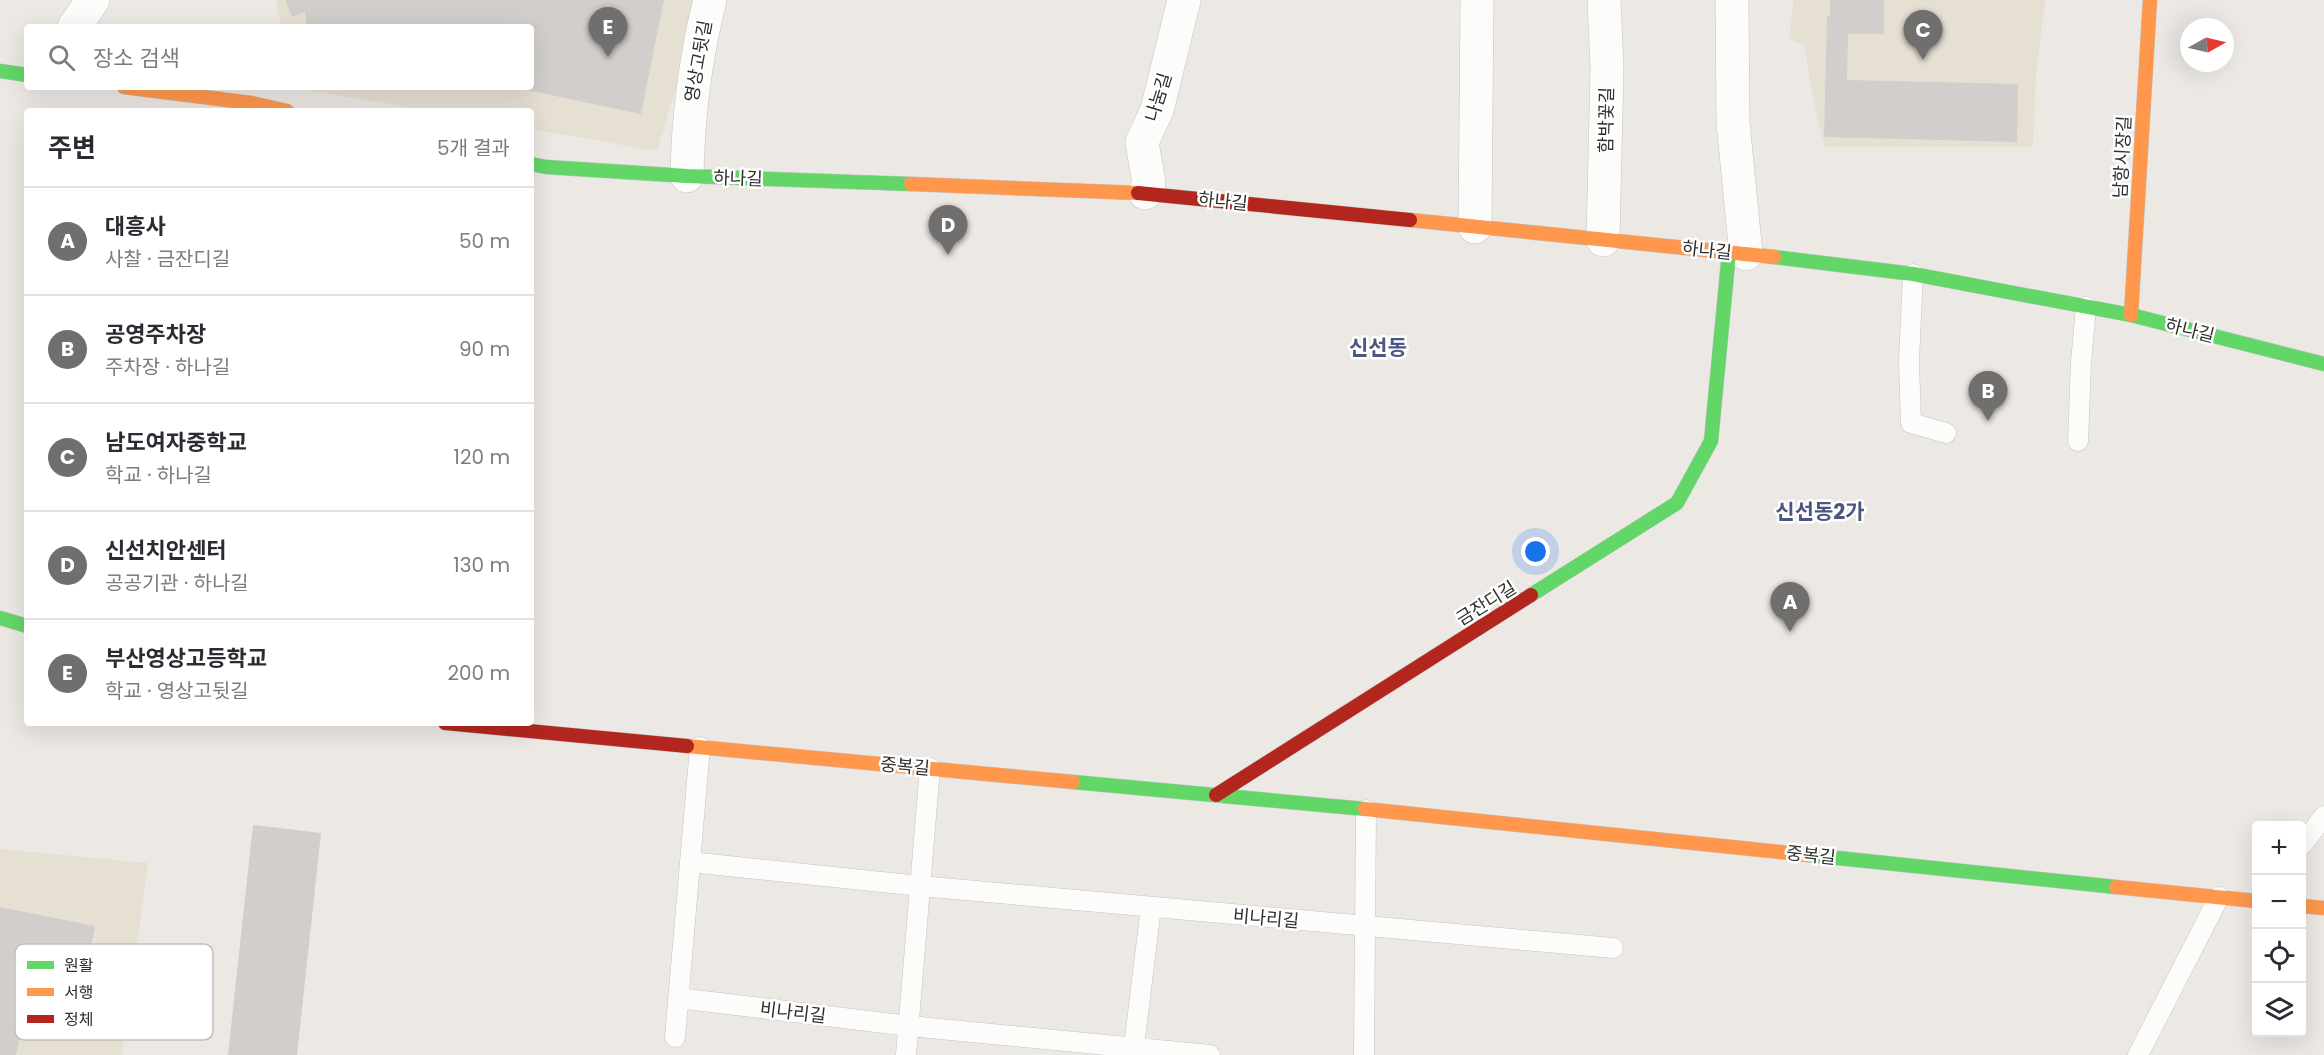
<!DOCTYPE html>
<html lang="ko">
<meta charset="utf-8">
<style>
:root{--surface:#fff;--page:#f7f7f7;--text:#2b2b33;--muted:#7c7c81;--line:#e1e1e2;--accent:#706f6e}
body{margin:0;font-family:Poppins,"Noto Sans KR",sans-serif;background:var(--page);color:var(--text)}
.controls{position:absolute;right:18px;bottom:18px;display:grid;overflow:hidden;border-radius:6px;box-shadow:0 6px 24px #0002}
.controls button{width:54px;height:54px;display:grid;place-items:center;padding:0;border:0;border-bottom:2px solid var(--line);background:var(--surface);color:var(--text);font:30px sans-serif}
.compass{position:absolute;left:2180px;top:18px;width:54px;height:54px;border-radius:50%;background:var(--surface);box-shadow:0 6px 24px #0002;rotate:82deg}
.you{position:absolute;left:1536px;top:552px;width:21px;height:21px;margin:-15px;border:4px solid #fff;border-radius:50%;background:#1a73e8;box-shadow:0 0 0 9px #1a73e833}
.badge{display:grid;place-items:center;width:39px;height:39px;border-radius:50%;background:var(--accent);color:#fff;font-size:20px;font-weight:700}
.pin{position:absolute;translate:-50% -50px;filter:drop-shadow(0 2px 3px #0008)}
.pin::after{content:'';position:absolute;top:32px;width:21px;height:18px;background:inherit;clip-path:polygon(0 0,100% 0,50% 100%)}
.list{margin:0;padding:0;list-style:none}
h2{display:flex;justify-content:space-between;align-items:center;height:78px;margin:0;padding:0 24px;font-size:26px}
h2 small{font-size:20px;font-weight:400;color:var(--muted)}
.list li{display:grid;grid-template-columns:39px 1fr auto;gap:18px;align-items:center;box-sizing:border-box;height:108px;padding:0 24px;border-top:2px solid var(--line)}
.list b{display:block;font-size:22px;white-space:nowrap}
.list p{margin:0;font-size:20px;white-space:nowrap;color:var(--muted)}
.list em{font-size:20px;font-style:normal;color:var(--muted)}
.icon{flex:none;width:33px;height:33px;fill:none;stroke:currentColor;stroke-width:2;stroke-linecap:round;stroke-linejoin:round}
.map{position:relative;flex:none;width:2324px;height:1055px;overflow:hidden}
.search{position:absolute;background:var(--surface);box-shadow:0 6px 24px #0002;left:24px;top:24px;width:510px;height:66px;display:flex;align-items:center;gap:15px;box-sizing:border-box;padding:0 21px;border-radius:6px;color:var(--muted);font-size:22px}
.panel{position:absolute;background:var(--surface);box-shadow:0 6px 24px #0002;left:24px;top:108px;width:510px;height:618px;border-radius:6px}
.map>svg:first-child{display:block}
.education{fill:#e6e0d3}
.building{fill:#d1cecb}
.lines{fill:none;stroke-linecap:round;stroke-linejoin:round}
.lane-casing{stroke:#c5c4c5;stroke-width:21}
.street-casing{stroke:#c5c4c5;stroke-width:34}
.fast-casing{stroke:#c5c4c5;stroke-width:15}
.slow-casing{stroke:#c5c4c5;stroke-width:15}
.jam-casing{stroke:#c5c4c5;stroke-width:15}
.lane{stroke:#fcfcfb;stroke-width:20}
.street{stroke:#fcfcfb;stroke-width:33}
.fast{stroke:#63d668;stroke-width:14}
.slow{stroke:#ff974d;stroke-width:14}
.jam{stroke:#b3261e;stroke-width:14}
.labels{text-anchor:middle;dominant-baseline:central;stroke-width:5;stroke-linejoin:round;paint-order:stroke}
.street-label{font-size:18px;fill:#2e2e2e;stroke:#fff}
.quarter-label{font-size:21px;font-weight:bold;fill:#4d5680;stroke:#fff}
.key{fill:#fff;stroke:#c0c0c0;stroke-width:1.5}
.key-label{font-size:16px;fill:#2e2e2e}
</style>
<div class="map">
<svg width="2324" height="1055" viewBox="0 0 2324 1055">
<rect width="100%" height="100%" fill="#ece8e4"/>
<path class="education" d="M276,0H702L657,151L531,129V111H430L292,87H531V27H281Z
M1794,0H2045L2036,75L2033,147H1825L1816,114L1804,45L1789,39Z
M0,849L148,863L122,1055H0Z"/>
<path class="building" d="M285,0H664L641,114L517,88L531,87V27H307L305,12L292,17Z
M1830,0H1884V34H1848L1847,80L2018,84L2017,142L1824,137L1827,16H1830Z
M253,825L321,833L297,1055H228Z
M0,907L95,926L88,963L37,953L16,1055H0Z"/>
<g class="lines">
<defs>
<path id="lane" d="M1913,274L1909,361L1911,423L1946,433
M2078,441L2081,362L2086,307
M2302,845L2324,816
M690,862L920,886L1613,948
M678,998L909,1026L1210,1055
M675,1037L700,747
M906,1055L930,768
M1133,1055L1151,907
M1364,1055L1366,810
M2138,1055L2219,897"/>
<path id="street" d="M1732,0L1733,123L1746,254
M74,27L93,0
M687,176C688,115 695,59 710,0
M1145,193L1149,183L1142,142L1157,110L1184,0
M1475,227L1477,0
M1603,240L1607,68L1604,0"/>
<path id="fast" d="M0,71L27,75
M531,164L546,167L687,176L911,184
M1774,257L1913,274L2131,315L2324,364
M1531,595L1677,503L1711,441L1729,252
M0,618L27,626
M1073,782L1365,809
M1809,855L2116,887"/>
<path id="slow" d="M124,87L251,103L287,111
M911,184L1138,193
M1410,220L1774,257
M2131,315L2150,0
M687,746L1073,782
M1365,809L1809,855
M2116,887L2256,901
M2302,906L2324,908"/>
<path id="jam" d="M1138,193L1410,220
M445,723L687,746
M1216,795L1531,595"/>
</defs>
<use href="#lane" class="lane-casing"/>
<use href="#street" class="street-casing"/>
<use href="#fast" class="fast-casing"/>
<use href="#slow" class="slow-casing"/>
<use href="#jam" class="jam-casing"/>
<use href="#lane" class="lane"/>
<use href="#street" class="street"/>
<use href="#fast" class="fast"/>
<use href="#slow" class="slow"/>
<use href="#jam" class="jam"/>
</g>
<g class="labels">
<g class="street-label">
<text transform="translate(698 61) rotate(-80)">영상고뒷길</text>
<text transform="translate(1158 97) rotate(-73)">나눔길</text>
<text transform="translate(1606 120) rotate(-89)">함박꽃길</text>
<text transform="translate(2122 157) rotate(-87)">남항시장길</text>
<text transform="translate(738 178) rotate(2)">하나길</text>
<text transform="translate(1223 201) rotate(6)">하나길</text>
<text transform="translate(1707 250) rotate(6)">하나길</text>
<text transform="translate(2190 330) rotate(14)">하나길</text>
<text transform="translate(1486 603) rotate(-32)">금잔디길</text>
<text transform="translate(905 766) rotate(5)">중복길</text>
<text transform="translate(1811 855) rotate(6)">중복길</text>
<text transform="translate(1266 918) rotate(5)">비나리길</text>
<text transform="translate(793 1012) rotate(7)">비나리길</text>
</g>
<g class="quarter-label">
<text x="1378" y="347">신선동</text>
<text x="1820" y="511">신선동2가</text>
</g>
</g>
<rect x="15" y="944" width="198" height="96" rx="9" class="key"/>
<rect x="27" y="961" width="27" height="8" fill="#63d668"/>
<rect x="27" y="988" width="27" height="8" fill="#ff974d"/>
<rect x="27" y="1015" width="27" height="8" fill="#b3261e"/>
<g class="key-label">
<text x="64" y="971">원활</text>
<text x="64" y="998">서행</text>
<text x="64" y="1025">정체</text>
</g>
</svg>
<div class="controls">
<button>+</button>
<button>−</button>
<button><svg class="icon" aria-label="locate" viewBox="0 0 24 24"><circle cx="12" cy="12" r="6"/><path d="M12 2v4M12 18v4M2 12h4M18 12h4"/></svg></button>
<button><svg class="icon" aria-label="layers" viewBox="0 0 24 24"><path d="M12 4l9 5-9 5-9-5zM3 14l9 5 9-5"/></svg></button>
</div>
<svg class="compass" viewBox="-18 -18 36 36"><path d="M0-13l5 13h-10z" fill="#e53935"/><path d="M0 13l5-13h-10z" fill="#7c7c81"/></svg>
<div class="you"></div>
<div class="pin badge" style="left:1790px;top:632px">A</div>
<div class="pin badge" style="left:1988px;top:421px">B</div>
<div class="pin badge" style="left:1923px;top:60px">C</div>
<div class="pin badge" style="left:948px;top:255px">D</div>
<div class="pin badge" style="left:608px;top:57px">E</div>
<div class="search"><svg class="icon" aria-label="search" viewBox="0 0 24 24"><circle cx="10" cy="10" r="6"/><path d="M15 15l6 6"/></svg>장소 검색</div>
<section class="panel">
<h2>주변<small>5개 결과</small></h2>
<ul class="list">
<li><span class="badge">A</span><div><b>대흥사</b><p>사찰 · 금잔디길</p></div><em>50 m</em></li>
<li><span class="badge">B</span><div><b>공영주차장</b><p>주차장 · 하나길</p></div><em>90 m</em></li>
<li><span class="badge">C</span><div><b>남도여자중학교</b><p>학교 · 하나길</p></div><em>120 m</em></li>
<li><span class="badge">D</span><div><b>신선치안센터</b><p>공공기관 · 하나길</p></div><em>130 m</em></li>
<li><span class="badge">E</span><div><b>부산영상고등학교</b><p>학교 · 영상고뒷길</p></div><em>200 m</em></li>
</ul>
</section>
</div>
